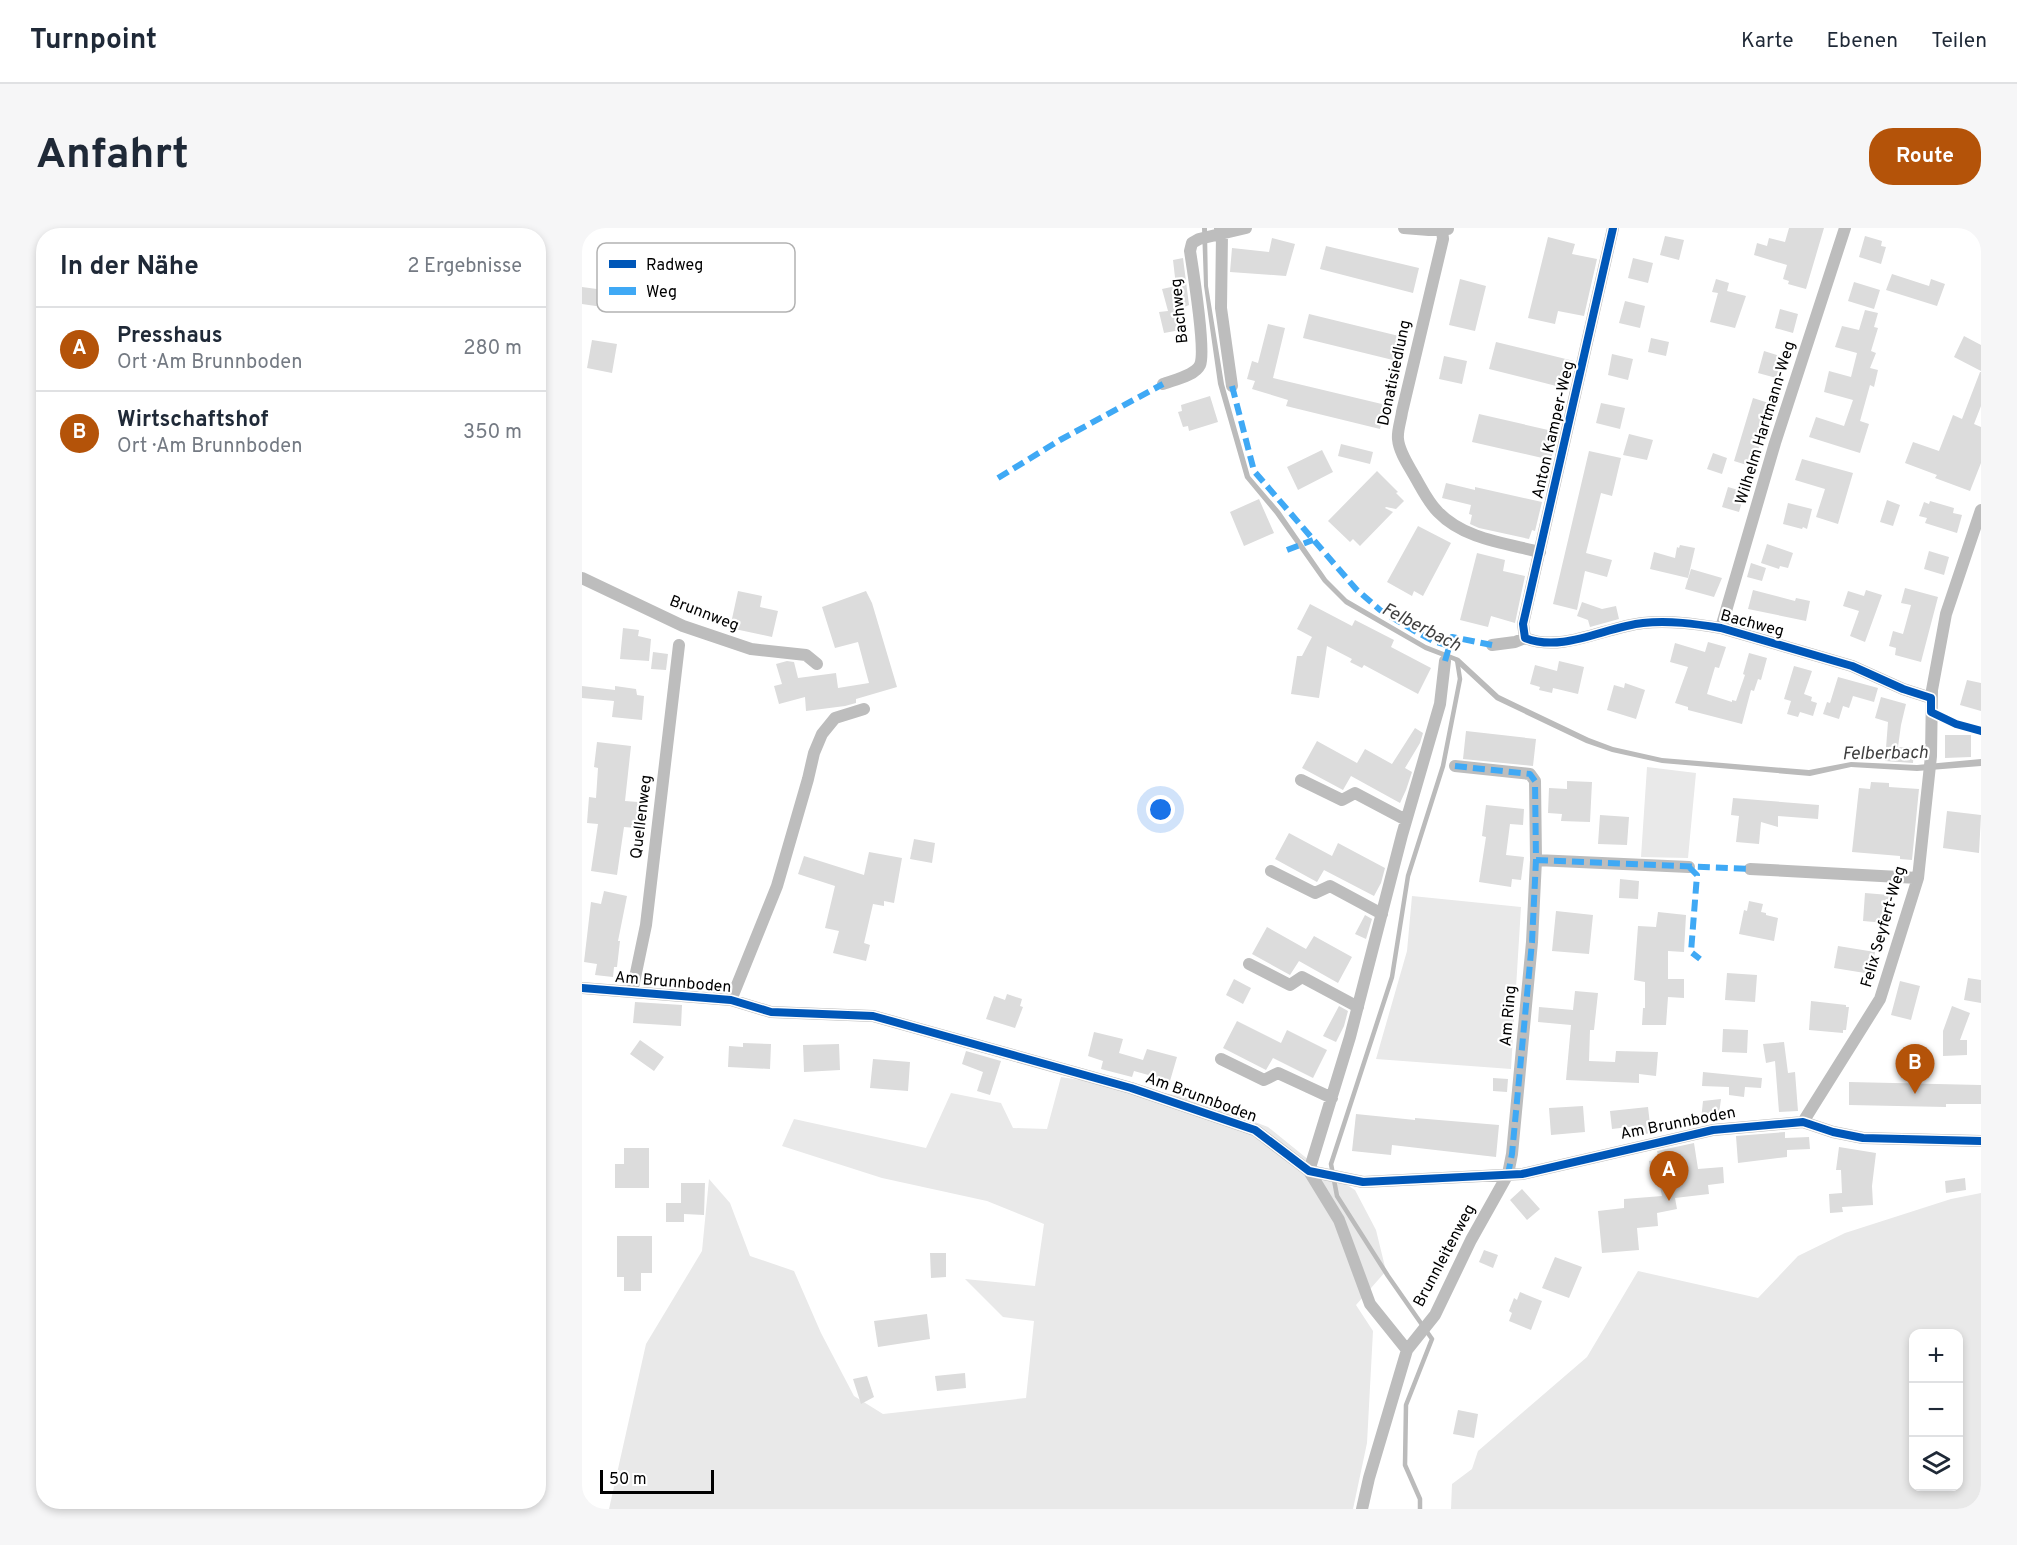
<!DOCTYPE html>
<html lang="de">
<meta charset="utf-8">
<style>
:root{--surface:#fff;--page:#f6f6f7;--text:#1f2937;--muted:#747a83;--line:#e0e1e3;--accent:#b45309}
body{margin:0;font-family:Overpass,sans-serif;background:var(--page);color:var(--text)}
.controls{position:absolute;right:18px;bottom:18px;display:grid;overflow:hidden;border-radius:12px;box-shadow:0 3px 9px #0003}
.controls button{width:54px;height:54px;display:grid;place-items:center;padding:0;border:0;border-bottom:2px solid var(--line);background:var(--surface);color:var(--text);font:30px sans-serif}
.scale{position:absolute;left:18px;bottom:15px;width:114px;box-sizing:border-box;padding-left:6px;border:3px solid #000;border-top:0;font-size:16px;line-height:21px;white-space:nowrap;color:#000;-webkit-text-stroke:4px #fff;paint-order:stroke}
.you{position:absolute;left:579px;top:582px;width:21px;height:21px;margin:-15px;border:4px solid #fff;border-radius:50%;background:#1a73e8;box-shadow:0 0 0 9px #1a73e833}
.badge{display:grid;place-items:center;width:39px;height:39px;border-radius:50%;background:var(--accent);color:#fff;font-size:20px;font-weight:700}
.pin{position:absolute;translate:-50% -50px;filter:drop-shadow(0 2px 3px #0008)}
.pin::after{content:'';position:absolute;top:32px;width:21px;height:18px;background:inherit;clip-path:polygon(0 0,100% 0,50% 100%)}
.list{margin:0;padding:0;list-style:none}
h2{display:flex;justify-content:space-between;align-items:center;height:78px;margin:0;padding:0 24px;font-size:26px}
h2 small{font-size:20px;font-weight:400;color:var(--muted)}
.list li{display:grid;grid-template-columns:39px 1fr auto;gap:18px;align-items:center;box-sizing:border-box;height:84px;padding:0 24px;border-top:2px solid var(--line)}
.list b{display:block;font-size:22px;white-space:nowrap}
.list p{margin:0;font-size:20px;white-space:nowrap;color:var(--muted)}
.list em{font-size:20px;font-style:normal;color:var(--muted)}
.icon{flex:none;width:33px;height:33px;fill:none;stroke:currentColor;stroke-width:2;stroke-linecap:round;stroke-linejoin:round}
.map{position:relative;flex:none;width:1399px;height:1281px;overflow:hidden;border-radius:24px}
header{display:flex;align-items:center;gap:36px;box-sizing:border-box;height:84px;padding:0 30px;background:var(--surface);border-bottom:2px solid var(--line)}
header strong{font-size:28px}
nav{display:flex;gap:33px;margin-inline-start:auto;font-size:21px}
.intro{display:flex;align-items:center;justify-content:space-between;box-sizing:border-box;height:144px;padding:0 36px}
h1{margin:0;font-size:42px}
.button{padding:15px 27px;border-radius:24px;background:var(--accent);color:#fff;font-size:21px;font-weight:700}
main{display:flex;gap:36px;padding:0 36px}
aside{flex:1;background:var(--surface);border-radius:24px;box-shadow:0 3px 9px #0003}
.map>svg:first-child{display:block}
.green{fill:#e9e9e9;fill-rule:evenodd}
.water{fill:#bbb}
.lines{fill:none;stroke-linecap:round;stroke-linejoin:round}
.stream{stroke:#bbb;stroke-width:4.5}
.building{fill:#dcdcdc}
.minor{stroke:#bdbdbd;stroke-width:12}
.quiet{stroke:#3fa9f5;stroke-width:6;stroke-dasharray:12 6;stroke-linecap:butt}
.cycleway-casing{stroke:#fff;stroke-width:11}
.cycleway{stroke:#0057b8;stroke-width:8}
.labels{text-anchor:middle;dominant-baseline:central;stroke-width:4.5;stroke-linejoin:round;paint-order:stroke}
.street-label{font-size:16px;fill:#000;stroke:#fff}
.water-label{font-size:18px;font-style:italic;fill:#3f3f3f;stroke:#fff}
.key{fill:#fff;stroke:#b2b2b2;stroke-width:1.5}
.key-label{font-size:16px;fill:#000}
</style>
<header>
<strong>Turnpoint</strong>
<nav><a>Karte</a><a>Ebenen</a><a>Teilen</a></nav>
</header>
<div class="intro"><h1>Anfahrt</h1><a class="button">Route</a></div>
<main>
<aside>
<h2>In der Nähe<small>2 Ergebnisse</small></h2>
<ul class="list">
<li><span class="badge">A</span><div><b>Presshaus</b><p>Ort · Am Brunnboden</p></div><em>280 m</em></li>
<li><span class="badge">B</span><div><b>Wirtschaftshof</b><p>Ort · Am Brunnboden</p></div><em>350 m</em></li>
</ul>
</aside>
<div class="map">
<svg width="1399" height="1281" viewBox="0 0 1399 1281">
<rect width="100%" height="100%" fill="#fff"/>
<path class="green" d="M1065,539L1114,545L1106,630L1059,629Z
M830,668L939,679L929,841L794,831L825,723Z
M479,849L607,869L686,899L733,937L773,962L794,1002L804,1043L774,1077L791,1103L785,1215L771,1281H27L64,1116L120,1023L127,951L148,975L168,1028L212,1043L239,1105L272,1168L301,1186L444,1170L452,1093L421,1089L383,1051L453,1058L462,996L405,973L300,950L200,918L212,891L344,920L369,865L419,875L431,900L465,901Z
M1399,965V1281H869L870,1256L890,1241L896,1223L1005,1129L1056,1043L1176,1070L1216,1028L1263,1005L1369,971ZM1332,1106H1376V1258H1332Z"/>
<path class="water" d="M620,0H625L626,58L642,156L668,248L698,283L745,351L765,371L844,417L877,430L917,467L1007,510L1031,519L1080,530L1227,542L1269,534L1335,537L1399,531V538L1335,543L1269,539L1228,548L1080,535L1030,524L1004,515L914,472L872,433L843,422L763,376L741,354L693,286L663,250L636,156L622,58Z"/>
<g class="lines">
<path class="stream" d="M838,1281V1271L823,1237L824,1177L850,1111L806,1048L755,968L749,936L810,749L826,648L861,538L878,451L875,432"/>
</g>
<path class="building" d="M1207,0H1242L1224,61L1206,56L1207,53L1201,51L1205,37L1172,27L1175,15L1185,18L1187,10L1203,14Z
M1083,8L1102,12L1097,32L1078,27Z
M1283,8L1300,13L1299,18L1304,19L1299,36L1277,29Z
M966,9L993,16L990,26L1015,31L1002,88L976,83L973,96L946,90Z
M690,10L713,16L704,48L648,44L650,20L687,24Z
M744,18L837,40L831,65L738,41Z
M601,30L607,77L600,80L604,101L582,105L577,84L586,83L580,61L594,58L591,32Z
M1051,30L1071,35L1066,55L1046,50Z
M1310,46L1347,58L1349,51L1363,56L1355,78L1304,62Z
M878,51L904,58L893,103L867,97Z
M1134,51L1147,55L1145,63L1164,68L1153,100L1128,94L1136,65L1130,64Z
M1272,54L1298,62L1292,81L1266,73Z
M0,59L37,64L34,81L0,76Z
M1043,73L1063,78L1058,100L1037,95Z
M1198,81L1216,86L1211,105L1193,100Z
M1283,82L1296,85L1292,99L1296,100L1289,123L1294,125L1288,140L1296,142L1292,159L1288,157L1278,193L1287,196L1278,225L1227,209L1234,189L1262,198L1271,172L1242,164L1247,143L1269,149L1275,125L1253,119L1260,98L1277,102Z
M727,86L821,109L815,133L721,110Z
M686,96L703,100L691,150L804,177L798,201L704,178L706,172L670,161L673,153L665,151L670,133L676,135Z
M1382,108L1399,117V143L1372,129Z
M1069,110L1087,114L1084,128L1066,124Z
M10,112L35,116L30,145L5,140Z
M914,114L992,133L986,161L907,141Z
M1182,123L1204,130L1198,151L1176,145Z
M1030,126L1051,131L1046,152L1026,147Z
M862,128L885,133L880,156L857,151Z
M1398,144H1399V178L1392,196L1399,199V235L1388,263L1353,250L1355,247L1323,235L1331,214L1357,223L1371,187L1380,191Z
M628,168L636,194L607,203L606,198L601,199L596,184L600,183L599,177Z
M1171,170L1190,176L1171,239L1152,233Z
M1019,175L1043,180L1038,201L1014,195Z
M897,186L975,204L969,232L890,214Z
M1047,206L1071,212L1065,232L1041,227Z
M759,216L791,224L788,236L756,228Z
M740,222L751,244L716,262L705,239Z
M1007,223L1039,230L1030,268L1019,265L1004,325L1030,332L1025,349L1003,343L995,382L971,376Z
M1131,225L1145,230L1140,246L1125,241Z
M1220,231L1271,245L1256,296L1234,289L1243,261L1213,252Z
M795,243L816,264L814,265L822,273L814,281L804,279L803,280L811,284L778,318L771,311L768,314L746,293Z
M864,255L893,262V259L960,274L953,303L950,302L947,311L897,300L888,296L890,287L887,286L889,277L860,270Z
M1146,259L1163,264L1157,284L1140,279Z
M677,271L692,305L662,318L648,284Z
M1305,272L1318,277L1311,298L1298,294Z
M1348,273L1372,280L1371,285L1380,287L1375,305L1343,295L1345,290L1337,288L1342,274L1347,276Z
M1206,275L1230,281L1225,301L1221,299L1220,301L1201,296Z
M836,298L869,315L841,368L832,363L830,368L805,354Z
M1185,316L1211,325L1206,340L1198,338L1197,341L1179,335Z
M1098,317L1113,320L1106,350L1068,341L1072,324L1093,330L1095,319L1097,320Z
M1347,323L1367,329L1362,347L1342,341Z
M895,325L923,332L921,343L943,348L933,395L909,388L906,399L878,392Z
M1169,335L1184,340L1180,353L1165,349Z
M1109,341L1140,350L1132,369L1103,361Z
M1323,360L1356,369L1339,434L1313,427L1314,420L1307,418L1311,403L1321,406L1329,377L1319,375Z
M1171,362L1213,373L1214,370L1228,373L1224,393L1166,381Z
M1284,362L1300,367L1283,414L1268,408L1277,383L1261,378L1266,363L1282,368Z
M156,363L180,368L178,379L196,383L190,409L148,400Z
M284,363L290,375L315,459L274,471V475L263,478L224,483L223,469L197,476L192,458L200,456L194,436L205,433L212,434L216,450L254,445L256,460L287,455L276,414L253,420L240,379Z
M1000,374L1020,381L1034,378L1037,391L1008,399L1006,392L995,388Z
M728,376L770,398L773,392L812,412L809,419L849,440L836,466L782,437L780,440L768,434L770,431L745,418L737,470L709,466L715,428H720L730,409L715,401Z
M41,400L57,402L56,408L69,411L67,433L38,431Z
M1126,414L1144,419L1137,440L1133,439L1125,466L1150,474V472L1154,473L1163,447L1161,446L1167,425L1185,430L1179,452L1176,451L1172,463L1169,462L1160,496L1106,482V479L1093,475L1106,439L1088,434L1093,415L1123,424Z
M71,424L86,426L84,442L69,441Z
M977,433L1002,439L996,466L971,460L970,465L957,462L958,459L948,456L953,437L975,443Z
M1212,438L1230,443L1222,466L1230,469L1229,473L1235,475L1231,488L1218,484L1216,489L1205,486L1209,473L1202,471Z
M1256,449L1296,460L1292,474L1271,468L1267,480L1261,478L1257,491L1241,486L1245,474L1248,475Z
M1385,452L1399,455V483L1378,477Z
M1043,455L1063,462L1054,491L1025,482L1032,457L1042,460Z
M0,458L33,462V458L54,461L55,467L62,468L60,492L30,489L32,473L0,470Z
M1299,469L1324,476L1319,497L1316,519L1332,520L1331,535L1303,533L1306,494L1293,490Z
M833,500L841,505L838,515L823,540L830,544L824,562L818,575L769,548L761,562L720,540L735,513L775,535L783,521L810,536Z
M884,503L954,511L951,538L881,531Z
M1363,507H1389V529L1363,530Z
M15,514L49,518L43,573L56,574L54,600L42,599L35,647L9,643L16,596L5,595L7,569L14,570L16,540L12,539Z
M985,553L1010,554L1008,594L979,593L980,586L966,585L967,560L985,561Z
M1289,554L1307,555V559L1337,561L1330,632L1318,631V628L1270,624L1277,560L1288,561Z
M1151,570L1237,577L1236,591L1196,588V599L1179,594L1177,616L1154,614L1157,588L1149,587Z
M904,577L942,581L941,597L928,596L924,627L942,629L939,652L930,651L929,659L897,654L904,609L900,608Z
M1365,583L1399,587L1397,625L1361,620Z
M1018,587L1047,589L1045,617L1016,616Z
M707,605L750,628L756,615L803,640L799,655L792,668L742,642L735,654L693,631Z
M332,611L353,615L350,635L328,631Z
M287,624L320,630L312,675L302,673V678L291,676L282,715L288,717L284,733L251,725L257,703L243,700L253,658L216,646L222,628L282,647Z
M1038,651L1057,653L1056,671L1037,670Z
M22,663L45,668L36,713H38L35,739H32L31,749L13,747L15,736L2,734L9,674L19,676Z
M1283,665L1307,667L1304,695L1281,693Z
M1167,673L1181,676L1179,684L1184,685V687L1196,690L1192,713L1157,706L1162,682L1165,683Z
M974,683L1011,687L1007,726L970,723Z
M1076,684L1104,687L1102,724L1086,723V751H1102V770L1086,769L1084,797H1060L1061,780H1063V754L1052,752L1056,698L1074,699Z
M783,687L790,691L784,711L773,706Z
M685,699L724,721L732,708L770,729L756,755L717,733L708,747L670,726Z
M1256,718L1293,724L1289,746L1252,740Z
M1145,745L1175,747L1173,774L1143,772Z
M1386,750L1399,752V775L1382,772Z
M652,751L669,760L661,776L644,767Z
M1318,753L1338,758L1329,792L1309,787Z
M993,763L1016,765L1012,802H1008L1007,833L1033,834L1034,823L1076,824L1074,848L1057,846V855L984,852L989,797L956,794L957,779L991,782Z
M425,766L440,771L438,778L441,779L433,800L404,791L412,768L423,772Z
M1229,773L1264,777V779H1267L1264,802H1261V805L1227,802Z
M53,774L100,777L99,798L51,795Z
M757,778L766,783L762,798L754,814L741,808Z
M1370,778L1388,785L1378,812H1385V827L1361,828V803Z
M655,793L699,815L705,802L745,822L731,850L691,830L684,842L641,820Z
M1141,801L1166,802L1165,825L1140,824Z
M512,804L541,811L537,825L561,832L565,821L595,829L588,853L552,843L550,849L519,841L521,833L506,828Z
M58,812L82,829L72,843L48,826Z
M1202,814L1206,845L1213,844L1216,883L1197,884L1193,833L1184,835L1181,816Z
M161,815L189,816L188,841L146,839L147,818L161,819Z
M257,816L258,842L222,844L221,817Z
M384,823L419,833L408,867L395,863L401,844L380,836Z
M291,831L328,834L326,863L288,860Z
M1121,844L1180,850L1179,860L1163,859L1162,869L1147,867V859L1120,858Z
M911,850L926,851L925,864L911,863Z
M1267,854L1399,857V876H1364V879L1267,877Z
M1139,871L1136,893L1119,892L1121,873Z
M1001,878L1003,904L969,907L967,880Z
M1066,879L1069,905L1056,907L1055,898L1030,901L1028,883Z
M774,886L833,892V890L917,897L914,929L810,917L809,927L770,923Z
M1203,904V910L1227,909L1228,921L1205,922V929L1156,935L1154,908Z
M1112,915L1116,941L1141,939L1142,955L1126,957L1127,966L1093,970L1095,981L1075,985L1076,998L1055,1000L1057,1022L1020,1025L1016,983L1042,980V971L1080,968L1075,944L1069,945L1067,933L1077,931L1075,923Z
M1257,919L1294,925L1290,958L1291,977L1260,979L1261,984L1248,985L1247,966L1260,965L1259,942H1254Z
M42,920H67V960H33V936H42Z
M1383,950L1384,962L1364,965L1363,953Z
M99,955H123L122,987L102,986V994H84V975H99Z
M940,961L958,981L945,992L928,972Z
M35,1008H70V1045H59V1063H42V1049H35Z
M902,1022L916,1027L911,1040L897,1034Z
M348,1025H364V1049L349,1050Z
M973,1029L1000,1039L987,1070L960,1060Z
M938,1064L960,1073L949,1102L927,1093L930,1085L927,1083L932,1070L935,1072Z
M345,1086L348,1111L296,1119L292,1093Z
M383,1145L384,1160L355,1163L353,1148Z
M285,1148L292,1169L279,1176L271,1151Z
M876,1182L896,1186L892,1210L871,1206Z"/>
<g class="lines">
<path class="minor" d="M638,0L640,6L639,80L650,158
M822,0L847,2L866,1
M860,2L861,11L820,184C819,192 815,203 816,211C817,224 827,238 833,249C840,261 846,274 856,284C882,311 922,315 958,324
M581,156C591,152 613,148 618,137C624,124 611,42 608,23L610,15L617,11L664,0
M0,350L101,398L169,421L224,427L235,436
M1139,400L1193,215L1263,0
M943,410L941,396L1031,0
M910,417L933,414L943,410C981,425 1023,399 1061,395C1087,392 1114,396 1139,400L1270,438L1321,461L1349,470
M863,433L858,476L820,607L768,809L727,943L757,992L788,1076L825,1122L853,1087L889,1012L926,946L930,926L950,714L954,632L953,553L948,546L873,538
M719,552L760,572L773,565L824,592
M954,632L1107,639
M1168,641L1336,650
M689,643L733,665L748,658L800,686
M667,736L708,757L720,749L776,779
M0,760L149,772L189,784L291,788L549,860L673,902L727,943L781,954L940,946L1131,902L1221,894L1251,904L1281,910L1399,913
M50,764L64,697L97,417
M149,772L195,658L226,551L232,525L240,506L253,490L282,481
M639,831L682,852L696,845L750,870
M1221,894L1298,771L1336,650L1349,528L1350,462L1364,386L1399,282
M780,1281L787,1250L825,1122"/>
<path class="quiet" d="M650,158L672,243L774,361L798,382L831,402L851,413L867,418
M416,250L478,212L581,156
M705,322L731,312
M863,433L870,409L910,417
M873,538L948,546L953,553L954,632L950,714L930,926L926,946
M954,632L1168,641
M1107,639L1115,647L1109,724L1118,731"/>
<defs>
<path id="cycleway" d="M1031,0L941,396L943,410C981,425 1023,399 1061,395C1087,392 1114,396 1139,400L1270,438L1321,461L1349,470V484L1374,496L1399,503
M0,760L149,772L189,784L291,788L549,860L673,902L727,943L781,954L940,946L1131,902L1221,894L1251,904L1281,910L1399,913"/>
</defs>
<use href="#cycleway" class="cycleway-casing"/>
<use href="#cycleway" class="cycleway"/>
</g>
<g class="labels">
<g class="street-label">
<text transform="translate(598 83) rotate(-96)">Bachweg</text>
<text transform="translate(813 145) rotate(-78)">Donatisiedlung</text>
<text transform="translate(1184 195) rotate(-73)">Wilhelm Hartmann-Weg</text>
<text transform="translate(972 202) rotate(-77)">Anton Kamper-Weg</text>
<text transform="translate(122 386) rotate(21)">Brunnweg</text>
<text transform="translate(1170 396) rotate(15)">Bachweg</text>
<text transform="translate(60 589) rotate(-83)">Quellenweg</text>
<text transform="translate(1302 699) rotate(-74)">Felix Seyfert-Weg</text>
<text transform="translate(91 755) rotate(5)">Am Brunnboden</text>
<text transform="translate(927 788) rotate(-85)">Am Ring</text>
<text transform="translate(619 870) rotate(20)">Am Brunnboden</text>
<text transform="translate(1096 896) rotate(-11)">Am Brunnboden</text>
<text transform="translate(863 1028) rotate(-62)">Brunnleitenweg</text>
</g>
<g class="water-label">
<text transform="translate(839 400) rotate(27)">Felberbach</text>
<text transform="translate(1303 526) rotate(-1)">Felberbach</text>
</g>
</g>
<rect x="15" y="15" width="198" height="69" rx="9" class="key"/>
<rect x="27" y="32" width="27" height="8" fill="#0057b8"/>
<rect x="27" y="59" width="27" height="8" fill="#3fa9f5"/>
<g class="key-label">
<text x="64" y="42">Radweg</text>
<text x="64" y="69">Weg</text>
</g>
</svg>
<div class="controls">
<button>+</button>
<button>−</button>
<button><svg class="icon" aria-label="layers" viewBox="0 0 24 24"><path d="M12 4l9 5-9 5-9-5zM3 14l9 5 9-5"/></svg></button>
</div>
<div class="scale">50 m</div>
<div class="you"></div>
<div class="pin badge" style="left:1087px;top:973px">A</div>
<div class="pin badge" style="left:1333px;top:866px">B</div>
</div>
</main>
